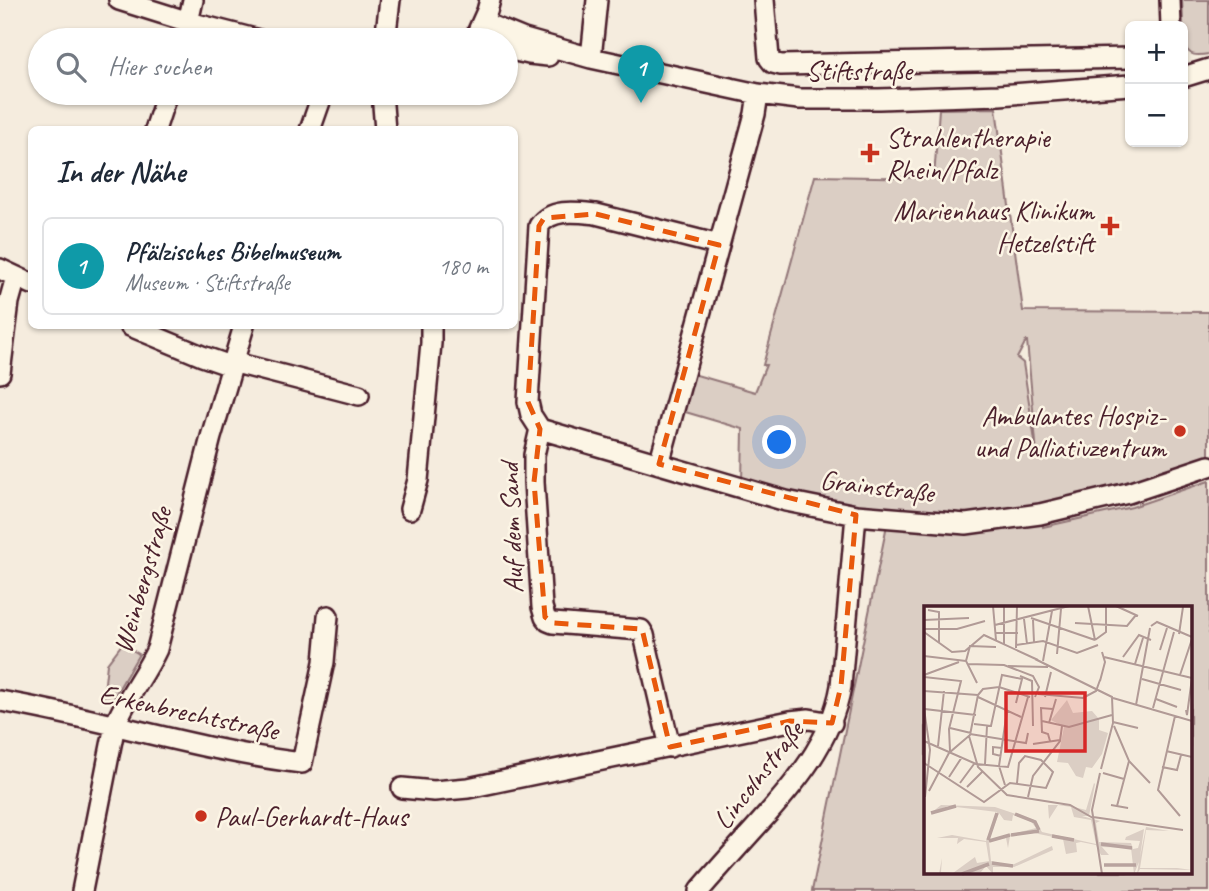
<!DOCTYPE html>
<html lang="de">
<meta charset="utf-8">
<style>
:root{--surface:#fff;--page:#f2f2f3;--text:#1f2937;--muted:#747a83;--line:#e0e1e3;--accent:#c8321e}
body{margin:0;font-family:Caveat,sans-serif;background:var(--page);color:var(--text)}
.controls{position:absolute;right:21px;top:21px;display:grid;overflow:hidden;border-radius:10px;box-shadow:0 2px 5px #0004}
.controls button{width:63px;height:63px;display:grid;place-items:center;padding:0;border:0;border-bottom:2px solid var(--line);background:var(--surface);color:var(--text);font:35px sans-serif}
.you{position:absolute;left:780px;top:443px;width:24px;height:24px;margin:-18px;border:5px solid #fff;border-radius:50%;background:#1a73e8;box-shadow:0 0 0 10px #1a73e833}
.badge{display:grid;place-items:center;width:46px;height:46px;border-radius:50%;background:var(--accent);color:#fff;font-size:23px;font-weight:700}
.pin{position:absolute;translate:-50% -58px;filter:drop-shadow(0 2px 4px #0008)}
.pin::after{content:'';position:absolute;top:37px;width:24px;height:21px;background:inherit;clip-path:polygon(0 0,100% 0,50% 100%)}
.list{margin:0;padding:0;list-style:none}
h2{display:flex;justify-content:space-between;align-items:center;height:91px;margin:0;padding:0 28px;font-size:30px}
h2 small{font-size:23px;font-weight:400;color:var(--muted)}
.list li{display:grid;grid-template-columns:46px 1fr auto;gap:21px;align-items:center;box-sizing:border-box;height:98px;margin:0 14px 14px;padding:0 14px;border:2px solid var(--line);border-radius:10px}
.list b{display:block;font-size:26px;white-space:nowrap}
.list p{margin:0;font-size:23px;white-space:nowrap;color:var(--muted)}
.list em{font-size:23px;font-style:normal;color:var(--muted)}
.icon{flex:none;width:38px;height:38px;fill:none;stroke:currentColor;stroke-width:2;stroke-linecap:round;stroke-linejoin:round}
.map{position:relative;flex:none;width:1209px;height:891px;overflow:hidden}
.search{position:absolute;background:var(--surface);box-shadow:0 2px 5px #0004;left:28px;top:28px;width:490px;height:77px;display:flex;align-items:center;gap:18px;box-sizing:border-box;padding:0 24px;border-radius:38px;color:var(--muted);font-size:26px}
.panel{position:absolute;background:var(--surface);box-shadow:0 2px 5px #0004;left:28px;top:126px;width:490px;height:203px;border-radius:10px}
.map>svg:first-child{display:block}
.green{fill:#dbcec4;stroke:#927678;stroke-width:2;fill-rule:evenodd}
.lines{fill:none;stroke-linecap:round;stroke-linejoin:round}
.minor-casing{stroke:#4a1f2b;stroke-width:24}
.minor{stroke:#fcf5e5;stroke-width:19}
.marked{fill:none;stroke:#e8590c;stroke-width:5;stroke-dasharray:14 9;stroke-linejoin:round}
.poi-dot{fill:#c8321e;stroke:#fcf5e5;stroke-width:2.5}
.labels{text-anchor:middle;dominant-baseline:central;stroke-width:5;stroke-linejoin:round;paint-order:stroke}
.street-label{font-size:28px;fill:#4a1f2b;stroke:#fcf5e5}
.poi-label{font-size:28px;fill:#4a1f2b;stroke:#fcf5e5;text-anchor:start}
.inset-river{fill:none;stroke:#b8a39e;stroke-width:3.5}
.inset-road{fill:none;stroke:#b19a96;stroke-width:2}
.view{fill:#d62828;fill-opacity:0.15;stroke:#d62828;stroke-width:3.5}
.inset-edge{fill:none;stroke:#4a1f2b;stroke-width:3.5}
</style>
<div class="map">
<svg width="1209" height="891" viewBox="0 0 1209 891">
<rect width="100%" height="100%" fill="#f5ecde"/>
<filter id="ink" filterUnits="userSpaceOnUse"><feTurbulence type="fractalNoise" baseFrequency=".0143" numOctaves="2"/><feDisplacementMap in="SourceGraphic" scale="14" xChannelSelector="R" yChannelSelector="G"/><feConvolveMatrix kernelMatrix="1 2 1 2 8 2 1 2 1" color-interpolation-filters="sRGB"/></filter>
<g filter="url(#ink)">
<path class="green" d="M1182,0H1209V54C1197,56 1189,57 1184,44Z
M996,108L1023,311L1209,312V459L1126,487L1042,504L1043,527L1132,507L1209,481V891H812L889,515L742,484L743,429L682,411L693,374L755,392L766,365H763L815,176L934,178L939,109ZM1026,341H1027L1037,454L1023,363L1017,358ZM926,608H1190V872H926Z
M122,644L139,654L111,702L103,701L107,664Z"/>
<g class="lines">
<defs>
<path id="minor" d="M119,0L189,22L259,40
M764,0L769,58L773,63L781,65L1130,58
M1170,0L1171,26
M482,22L524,39L591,58L758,94L799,99H879L999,95L1130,85
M184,40L193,0
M385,40L390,0
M474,40L487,11L490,0
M506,49L529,54L548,56
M591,58L597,0
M1183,77L1209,69
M382,93L385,130
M155,130L167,93
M310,130L323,93
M0,269L32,284
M130,326L202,356L231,366
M232,362L359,395
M0,373L9,302L16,277
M540,429L786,501L856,515L966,524L1040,514L1128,493L1209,466
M540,429L534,455V482L542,607L545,617L548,621L553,623L641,630L644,635L670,747
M540,429L531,415L528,402L539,226C551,208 577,212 596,214L719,245
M659,464L755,114L758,94
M410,509L418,480L431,343V326
M0,701C101,718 200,751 302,763L324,662L328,616
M402,788L434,791L468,788L790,721L809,719L832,723
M82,891L115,725C126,698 145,675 157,649L211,437L244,326
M699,891C718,869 737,848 756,827C794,785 831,743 841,686L856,515"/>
</defs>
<use href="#minor" class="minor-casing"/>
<use href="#minor" class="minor"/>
</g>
</g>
<path class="marked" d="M596,214L719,245L659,464L856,515L841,686L832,723L790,721L670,747L642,629L553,623L545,617L534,482L540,429L528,402L539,226L544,218Z"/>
<g class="poi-dot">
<path d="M866.5 142.5h7v7h7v7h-7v7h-7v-7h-7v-7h7z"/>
<path d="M1106.5 215.5h7v7h7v7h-7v7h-7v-7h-7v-7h7z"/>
<circle cx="1180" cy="431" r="7"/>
<circle cx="201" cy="816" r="7"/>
</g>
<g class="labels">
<g class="street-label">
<text x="859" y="70">Stiftstraße</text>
<text transform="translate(877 486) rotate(7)">Grainstraße</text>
<text transform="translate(511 528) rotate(-92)">Auf dem Sand</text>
<text transform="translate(142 580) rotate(-74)">Weinbergstraße</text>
<text transform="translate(189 712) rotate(12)">Erkenbrechtstraße</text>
<text transform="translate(758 775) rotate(-52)">Lincolnstraße</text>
</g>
<g class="poi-label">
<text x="886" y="137">Strahlentherapie<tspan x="886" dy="32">Rhein/Pfalz</tspan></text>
<text x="1094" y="210" text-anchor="end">Marienhaus Klinikum<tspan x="1094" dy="32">Hetzelstift</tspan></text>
<text x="1166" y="415" text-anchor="end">Ambulantes Hospiz-<tspan x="1166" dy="32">und Palliativzentrum</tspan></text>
<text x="215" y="816">Paul-Gerhardt-Haus</text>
</g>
</g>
<g transform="translate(924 606)">
<rect width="268" height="268" fill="#f5ecde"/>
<path d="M143,94L149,107L168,105L175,113V124L184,127L178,148L168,162L162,161L159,172L152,170L144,157L133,156L140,121L127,114ZM170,177L171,178L165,210H158L176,215L172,217L175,236L207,237L209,243L214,242L216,235L201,234L202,231L220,223L216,251L222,221L245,225L222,224L216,262H253L268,264L216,263L213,268L215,256L210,268L207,242L178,241L185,249H177L172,239L157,236L152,237L153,246L142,248L139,233L110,227L86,230L84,242L82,232L65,236L67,255L86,260L128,240L129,244L90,261H69V268L62,260L57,266L15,268L18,252L17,266L29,267L51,251L53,257L65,255L62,236L40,233L33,238L34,232H13L28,229L62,235L73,206L24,200L7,207L17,199L71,201L110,214L118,226L172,238L167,214L150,211L147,201L134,199L125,213L124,199H142L162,204ZM75,207L80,214L88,215L89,209L106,214L112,222L65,234Z" fill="#dbcec4" fill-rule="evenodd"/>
<path class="inset-river" d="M7,207L32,200M91,208L111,216L115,224M87,229L115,225M128,230L150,234M64,234L73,207M65,235L86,229M177,238L208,242M68,257L89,260M180,259H212M38,268L65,258"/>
<path class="inset-road" d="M69,0L72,34M80,0V38M164,0L171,34M192,0L214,10M4,4L15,6V36M107,12L171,34M100,13L103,38M0,14L45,12M109,14L110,36M151,17L203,20L212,9M71,19L145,0M227,20L233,16L268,31M0,23H33L61,15M0,26L28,46L41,45L60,29L114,54M71,27H94M255,28L259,1M171,34L182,26V0M92,39L119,35L153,47L174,39M92,42L93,0M236,44L243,22M133,48L137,3M0,50L42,55M180,51L268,72M199,51L215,29L227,34M111,53L188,91L189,117L177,163M119,55L128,5M44,58L80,59L109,70L115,81L111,91M211,58L219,32M84,60L124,61M0,69L35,56M256,69L268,33M96,70L108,75L109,120M0,71L37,75L25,123L26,145M218,73L257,84M176,75L181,56L178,46M53,77L42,55L46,40L72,41M0,85L54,89M114,88L159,92L172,85L176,74M54,89L59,83L75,81L106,91M54,91L97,111M121,91L127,66M189,92L268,115M232,93L253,101M212,99L226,22M229,102L250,26M262,104L263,109L268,72M251,110L234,184L256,210M118,115L145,121L188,109M189,116L214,122M125,117L132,93M50,118L67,120L78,69L98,73L92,97M190,120L205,155L226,177M26,122L47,127M46,128L102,137L104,127M45,130L54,161L83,189L146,199L169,212M0,135L52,158L84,161L104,91M126,135L124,128L118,126L117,102L129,103M109,138L136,134M14,140L20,85M242,145L268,151M77,150L69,148V141L78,142M0,157L60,196L86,177L122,182L129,166L117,154L101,150L95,157L93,177M61,158L63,120M238,161L253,164L257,149M176,167L168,204L178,268M179,167L200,173M25,171L38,151M36,177L50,158M81,179L75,160L83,105M43,181L58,166M5,185L25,147L46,129L54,89M1,191L6,144L0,103L52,109M104,191L109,170L136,135L138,120M187,199L204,202H199M193,200L205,155M169,211L259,224"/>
<path class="view" d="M82,87H161V145H82Z"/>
<rect width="268" height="268" class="inset-edge"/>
</g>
</svg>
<div class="controls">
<button>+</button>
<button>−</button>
</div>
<div class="you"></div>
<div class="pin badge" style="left:641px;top:103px;background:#0f9aa8">1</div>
<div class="search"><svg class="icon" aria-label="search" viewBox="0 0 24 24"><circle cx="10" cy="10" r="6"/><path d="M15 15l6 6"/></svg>Hier suchen</div>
<section class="panel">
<h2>In der Nähe<small></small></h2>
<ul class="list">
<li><span class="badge" style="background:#0f9aa8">1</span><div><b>Pfälzisches Bibelmuseum</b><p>Museum · Stiftstraße</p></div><em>180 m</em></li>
</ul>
</section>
</div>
